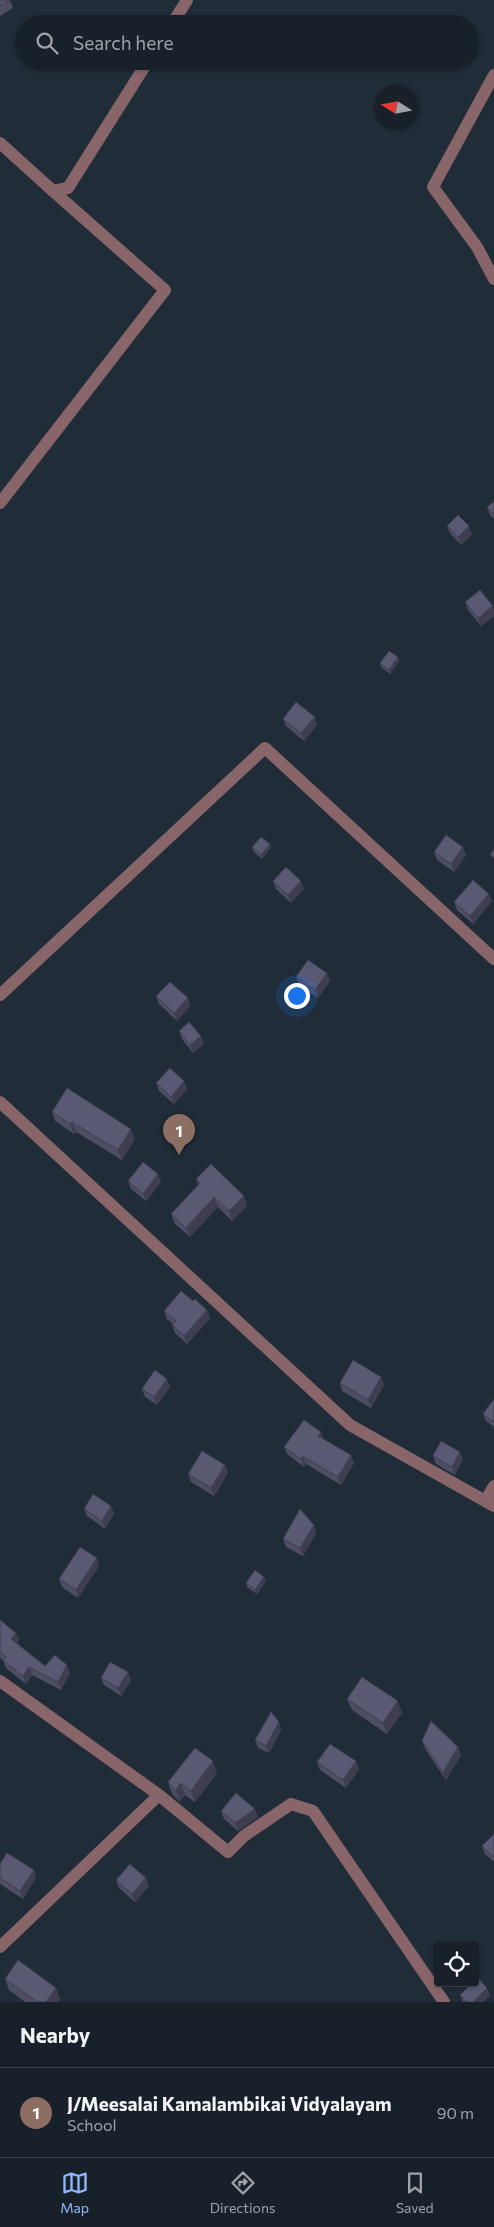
<!DOCTYPE html>
<style>
:root{--surface:#182129;--page:#212931;--text:#f1f3f6;--muted:#9fa3a8;--line:#363e46;--accent:#90b8fd}
body{margin:0;font-family:Commissioner,sans-serif;background:var(--page);color:var(--text)}
.controls{position:absolute;right:15px;bottom:15px;display:grid;overflow:hidden;border-radius:5px;box-shadow:0 1px 4px #0004}
.controls button{width:45px;height:45px;display:grid;place-items:center;padding:0;border:0;border-bottom:1px solid var(--line);background:var(--surface);color:var(--text);font:25px sans-serif}
.compass{position:absolute;left:374px;top:85px;width:45px;height:45px;border-radius:50%;background:var(--surface);box-shadow:0 1px 4px #0004;rotate:281deg}
.you{position:absolute;left:296px;top:995px;width:18px;height:18px;margin:-12px;border:4px solid #fff;border-radius:50%;background:#1a73e8;box-shadow:0 0 0 8px #1a73e833}
.badge{display:grid;place-items:center;width:32px;height:32px;border-radius:50%;background:var(--accent);color:#fff;font-size:16px;font-weight:700}
.pin{position:absolute;translate:-50% -41px;filter:drop-shadow(0 1px 2px #0008)}
.pin::after{content:'';position:absolute;top:26px;width:18px;height:15px;background:inherit;clip-path:polygon(0 0,100% 0,50% 100%)}
.list{margin:0;padding:0;list-style:none}
h2{display:flex;justify-content:space-between;align-items:center;height:65px;margin:0;padding:0 20px;font-size:21px}
h2 small{font-size:16px;font-weight:400;color:var(--muted)}
.list li{display:grid;grid-template-columns:32px 1fr auto;gap:15px;align-items:center;box-sizing:border-box;height:90px;padding:0 20px;border-top:1px solid var(--line)}
.list b{display:block;font-size:19px;white-space:nowrap}
.list p{margin:0;font-size:16px;white-space:nowrap;color:var(--muted)}
.list em{font-size:16px;font-style:normal;color:var(--muted)}
.icon{flex:none;width:28px;height:28px;fill:none;stroke:currentColor;stroke-width:2;stroke-linecap:round;stroke-linejoin:round}
.map{position:relative;flex:none;width:494px;height:2002px;overflow:hidden}
.search{position:absolute;background:var(--surface);box-shadow:0 1px 4px #0004;left:15px;right:15px;top:15px;height:55px;display:flex;align-items:center;gap:12px;box-sizing:border-box;padding:0 18px;border-radius:28px;color:var(--muted);font-size:19px}
.sheet{height:155px;background:var(--surface)}
nav{display:flex;justify-content:space-around;align-items:center;box-sizing:border-box;height:70px;border-top:1px solid var(--line);background:var(--surface);font-size:14px;color:var(--muted)}
nav a{display:grid;justify-items:center;gap:2px}
nav .on{color:var(--accent)}
.map>svg:first-child{display:block}
.lines{fill:none;stroke-linecap:round;stroke-linejoin:round}
.minor{stroke:#886569;stroke-width:12}
.wall{fill:#4d4d63}
.shaded-wall{fill:#3e3e50}
.building{fill:#595973;stroke:#3e3e50}
</style>
<div class="map">
<svg width="494" height="2002" viewBox="0 0 494 2002">
<rect width="100%" height="100%" fill="#202c37"/>
<g class="lines">
<path class="minor" d="M172,24L187,0
M494,75L433,187L477,247L494,279
M0,143L53,191L68,188L148,61
M0,503L165,290L53,191
M0,995L265,748L494,959
M0,1102L350,1425L494,1506
M485,1501L494,1486
M0,1681L159,1795L0,1947
M159,1795L228,1852L244,1836L291,1804L313,1811L444,2002"/>
</g>
<path class="wall" d="M0,0H10L13,8L0,16Z
M494,501V519L490,515L487,507Z
M447,526L472,534L461,545L450,533Z
M465,602L494,610V616L481,626L468,610Z
M398,657L399,661L390,674L381,667L380,663Z
M283,719L317,725L304,741L286,726Z
M252,847L271,848L262,859L253,851Z
M463,847L466,855L454,872L437,860L434,852Z
M273,881L304,889L291,903L276,889Z
M492,901L473,924L457,910L454,902Z
M296,977L330,981L318,998L299,985Z
M156,996L188,998L190,1006L177,1021L159,1004Z
M179,1031L204,1044L193,1053L182,1039Z
M156,1083L187,1089L174,1104L159,1091Z
M52,1112L135,1139L122,1160L76,1132L74,1134L55,1121Z
M196,1179L244,1196L247,1206L232,1221L218,1207L190,1237L175,1224L171,1214L198,1185Z
M128,1181L161,1182L146,1201L131,1189Z
M193,1301L207,1310L210,1318L187,1344L175,1333L172,1325L173,1324L167,1319L164,1311Z
M381,1377L384,1385L371,1408L342,1391L340,1383Z
M170,1387L157,1405L145,1397L142,1389Z
M494,1399V1427L486,1421L483,1414Z
M323,1439L351,1455L354,1463L341,1485L306,1464L304,1467L287,1454L284,1447Z
M433,1456L463,1459L455,1475L436,1464Z
M225,1465L228,1473L214,1496L191,1482L188,1474Z
M111,1506L114,1514L105,1529L87,1516L84,1509Z
M314,1525L316,1533L303,1556L286,1547L283,1539Z
M99,1566L78,1598L62,1587L59,1579Z
M266,1581L257,1594L247,1587L246,1583Z
M0,1620L16,1633L19,1640L17,1643L45,1666L67,1665L70,1673L61,1690L32,1675L26,1684L6,1668L3,1661L0,1658Z
M101,1678L131,1680L121,1696L104,1685Z
M347,1699L402,1713L387,1734L352,1710Z
M279,1722L281,1730L269,1753L258,1748L255,1740Z
M422,1741L458,1747L461,1755L446,1780L425,1749Z
M317,1762L359,1769L346,1788L320,1770Z
M217,1773L195,1802L185,1795L180,1802L172,1794L168,1782Z
M221,1811L258,1817L238,1831L224,1819Z
M494,1834V1862L485,1854L482,1846Z
M0,1864L36,1877L23,1899L0,1884Z
M146,1878L149,1886L135,1902L119,1888L116,1880Z
M5,1979L56,1988L60,1999L58,2002H25L9,1990Z
M460,1995L490,1996L483,2002H463Z"/>
<path class="shaded-wall" d="M469,526L472,534L461,545L458,537Z
M493,606L494,610V616L481,626L478,618Z
M398,657L399,661L390,674L389,670Z
M315,717L317,725L304,741L301,733Z
M270,844L271,848L262,859L261,855Z
M463,847L466,855L454,872L451,864Z
M301,881L304,889L291,903L288,895Z
M489,894L492,901L473,924L470,916Z
M327,973L330,981L318,998L315,990Z
M188,998L190,1006L177,1021L174,1013Z
M201,1036L204,1044L193,1053L190,1045Z
M184,1081L187,1089L174,1104L171,1097Z
M72,1122L76,1132L74,1134L70,1124Z
M131,1129L135,1139L122,1160L118,1150Z
M158,1174L161,1182L146,1201L143,1194Z
M244,1196L247,1206L232,1221L229,1211Z
M214,1197L218,1207L190,1237L186,1228Z
M207,1310L210,1318L187,1344L184,1336Z
M381,1377L384,1385L371,1408L368,1400Z
M167,1379L170,1387L157,1405L154,1397Z
M321,1432L324,1440L318,1436Z
M460,1452L463,1459L455,1475L452,1467Z
M351,1455L354,1463L341,1485L338,1477Z
M303,1456L306,1464L304,1467L301,1459Z
M225,1465L228,1473L214,1496L211,1488Z
M111,1506L114,1514L105,1529L102,1521Z
M314,1525L316,1533L303,1556L300,1548Z
M97,1558L99,1566L78,1598L76,1590Z
M264,1577L266,1581L257,1594L255,1590Z
M16,1633L19,1640L14,1647L11,1639Z
M67,1665L70,1673L61,1690L58,1682Z
M29,1667L32,1675L26,1684L23,1676Z
M128,1672L131,1680L121,1696L118,1688Z
M398,1701L402,1713L387,1734L383,1723Z
M279,1722L281,1730L269,1753L266,1746Z
M458,1747L461,1755L446,1780L443,1772Z
M213,1761L217,1773L195,1802L191,1791Z
M356,1761L359,1769L346,1788L343,1780Z
M181,1783L185,1795L180,1802L176,1790Z
M255,1809L258,1817L238,1831L235,1823Z
M34,1870L36,1877L23,1899L20,1891Z
M146,1878L149,1886L135,1902L132,1894Z
M56,1988L60,1999L58,2002H46Z
M487,1988L490,1996L483,2002H473Z"/>
<path class="building" d="M0,0H10L0,6Z
M494,501V515L487,507Z
M458,515L469,526L458,537L447,526Z
M480,590L493,606L478,618L465,602Z
M389,651L398,657L389,670L380,663Z
M296,702L315,717L301,733L283,719Z
M446,835L463,847L451,864L434,852Z
M261,837L270,844L261,855L252,847Z
M494,849V858L490,855Z
M286,867L301,881L288,895L273,881Z
M473,880L489,894L470,916L454,902Z
M308,960L327,973L315,990L296,977Z
M170,982L188,998L174,1013L156,996Z
M189,1022L201,1036L190,1045L179,1031Z
M170,1068L184,1081L171,1097L156,1083Z
M67,1088L131,1129L118,1150L72,1122L70,1124L52,1112Z
M143,1162L158,1174L143,1194L128,1181Z
M211,1164L244,1196L229,1211L214,1197L186,1228L171,1214L200,1183L196,1179Z
M181,1291L193,1301L195,1299L207,1310L184,1336L172,1325L176,1321L164,1311Z
M353,1360L381,1377L368,1400L340,1383Z
M155,1370L167,1379L154,1397L142,1389Z
M494,1399V1422L483,1414Z
M304,1420L321,1432L318,1436L351,1455L338,1477L303,1456L301,1459L284,1447Z
M441,1441L460,1452L452,1467L433,1456Z
M202,1451L225,1465L211,1488L188,1474Z
M93,1494L111,1506L102,1521L84,1509Z
M300,1509L314,1525L300,1548L283,1539Z
M80,1547L97,1558L76,1590L59,1579Z
M255,1570L264,1577L255,1590L246,1583Z
M0,1620L16,1633L11,1639L45,1666L55,1655L67,1665L58,1682L29,1667L23,1676L3,1661L6,1657L0,1652Z
M110,1662L128,1672L118,1688L101,1678Z
M362,1677L398,1701L383,1723L347,1699Z
M271,1712L279,1722L266,1746L255,1740Z
M431,1721L458,1747L443,1772L422,1741Z
M330,1744L356,1761L343,1780L317,1762Z
M195,1748L213,1761L191,1791L181,1783L176,1790L168,1782Z
M236,1793L255,1809L235,1823L221,1811Z
M494,1834V1857L482,1846Z
M7,1853L34,1870L20,1891L0,1878V1864Z
M130,1864L146,1878L132,1894L116,1880Z
M18,1960L56,1988L46,2002H37L5,1979Z
M478,1978L487,1988L473,2002H467L460,1995L472,1983H475V1980Z"/>
</svg>
<div class="controls">
<button><svg class="icon" aria-label="locate" viewBox="0 0 24 24"><circle cx="12" cy="12" r="6"/><path d="M12 2v4M12 18v4M2 12h4M18 12h4"/></svg></button>
</div>
<svg class="compass" viewBox="-18 -18 36 36"><path d="M0-13l5 13h-10z" fill="#e53935"/><path d="M0 13l5-13h-10z" fill="#9fa3a8"/></svg>
<div class="you"></div>
<div class="pin badge" style="left:179px;top:1155px;background:#8d6e63">1</div>
<div class="search"><svg class="icon" aria-label="search" viewBox="0 0 24 24"><circle cx="10" cy="10" r="6"/><path d="M15 15l6 6"/></svg>Search here</div>
</div>
<section class="sheet">
<h2>Nearby<small></small></h2>
<ul class="list">
<li><span class="badge" style="background:#8d6e63">1</span><div><b>J/Meesalai Kamalambikai Vidyalayam</b><p>School</p></div><em>90 m</em></li>
</ul>
</section>
<nav>
<a class="on"><svg class="icon" aria-label="map" viewBox="0 0 24 24"><path d="M3 6l6-2 6 2 6-2v14l-6 2-6-2-6 2zM9 4v14M15 6v14"/></svg>Map</a>
<a><svg class="icon" aria-label="directions" viewBox="0 0 24 24"><path d="M12 3l9 9-9 9-9-9zM9 14v-3h6M13 9l2 2-2 2"/></svg>Directions</a>
<a><svg class="icon" aria-label="saved" viewBox="0 0 24 24"><path d="M7 4h10v16l-5-4-5 4z"/></svg>Saved</a>
</nav>
